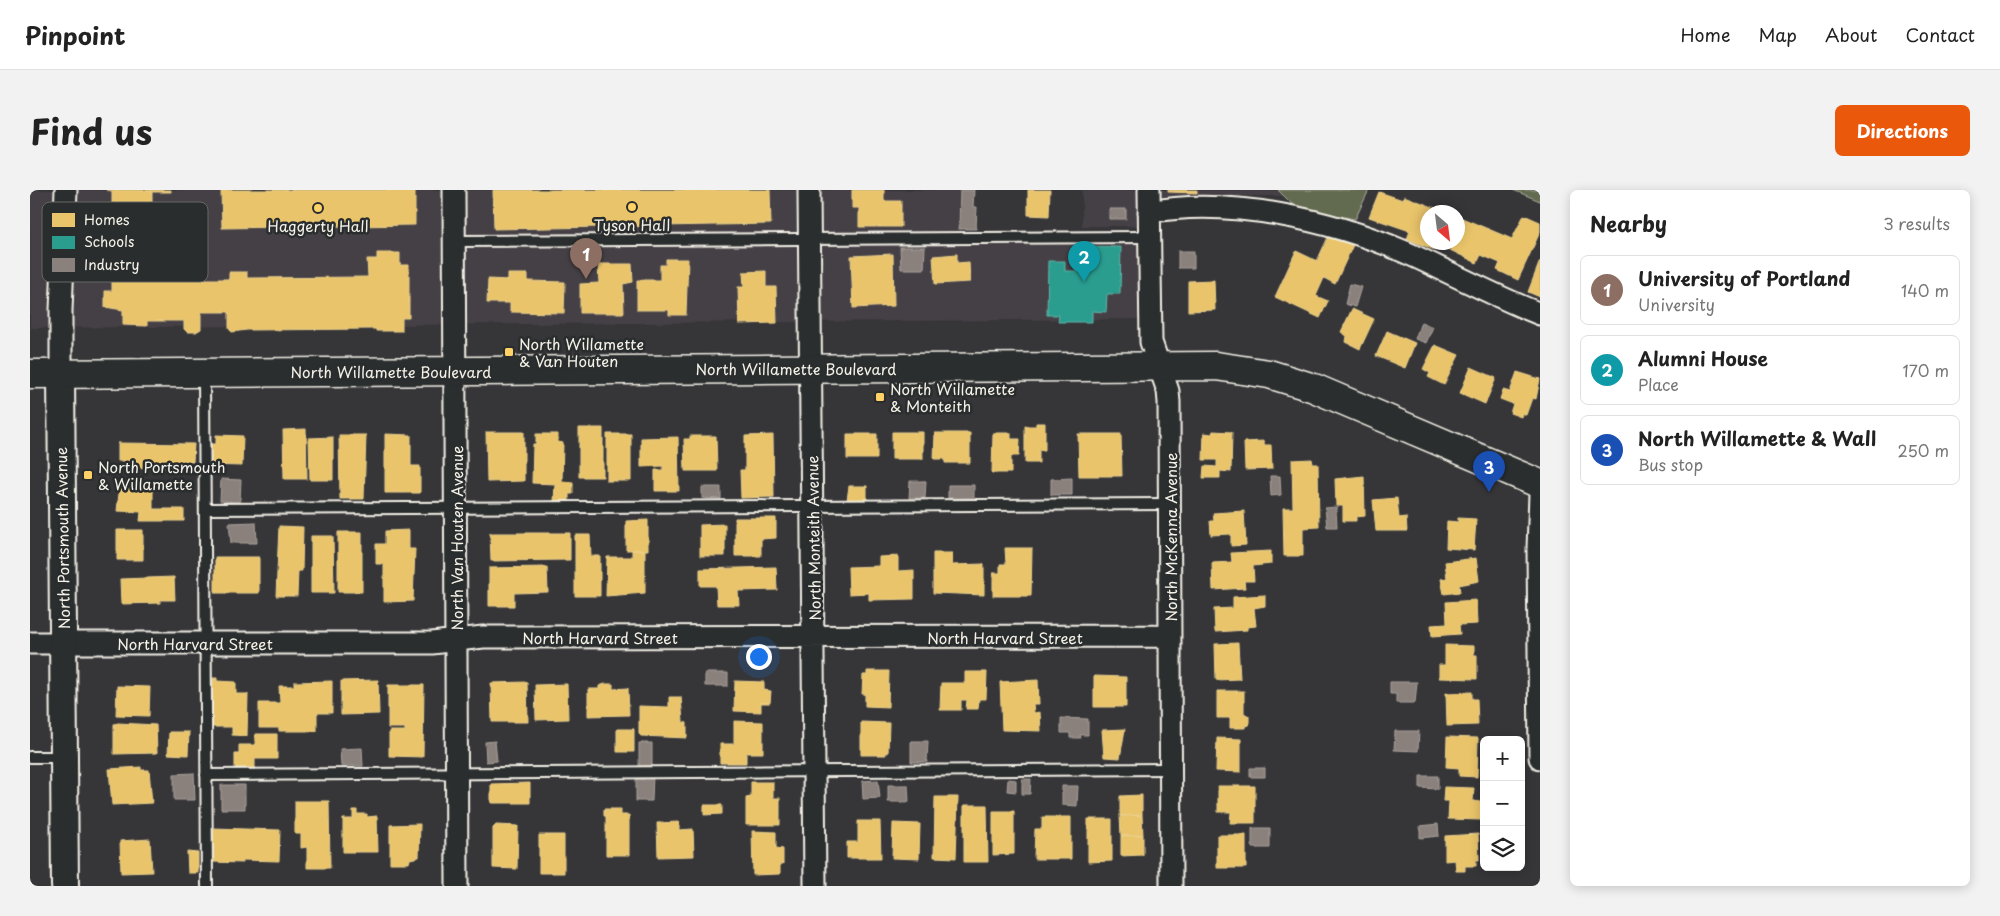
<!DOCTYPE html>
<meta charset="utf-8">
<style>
:root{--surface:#fff;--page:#f2f2f2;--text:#222;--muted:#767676;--line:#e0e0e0;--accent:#ea580c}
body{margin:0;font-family:"Playpen Sans",sans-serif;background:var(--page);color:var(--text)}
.controls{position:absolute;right:15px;bottom:15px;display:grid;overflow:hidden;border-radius:8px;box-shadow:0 2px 12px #0003}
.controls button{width:45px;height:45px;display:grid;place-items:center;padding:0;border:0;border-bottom:1px solid var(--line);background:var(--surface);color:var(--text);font:25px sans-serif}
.compass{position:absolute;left:1390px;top:15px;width:45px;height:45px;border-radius:50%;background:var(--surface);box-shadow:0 2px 12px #0003;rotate:152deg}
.you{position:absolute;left:728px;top:466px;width:18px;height:18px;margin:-12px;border:4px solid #fff;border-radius:50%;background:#1a73e8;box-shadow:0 0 0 8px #1a73e833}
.badge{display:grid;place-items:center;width:32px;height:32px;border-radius:50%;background:var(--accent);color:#fff;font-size:16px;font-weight:700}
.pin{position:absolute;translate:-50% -41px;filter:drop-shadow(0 1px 2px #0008)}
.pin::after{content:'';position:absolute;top:26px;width:18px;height:15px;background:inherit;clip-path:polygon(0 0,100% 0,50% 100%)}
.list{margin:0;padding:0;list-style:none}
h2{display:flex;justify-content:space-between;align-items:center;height:65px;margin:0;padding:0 20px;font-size:21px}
h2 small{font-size:16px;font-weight:400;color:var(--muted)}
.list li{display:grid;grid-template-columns:32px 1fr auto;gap:15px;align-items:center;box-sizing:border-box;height:70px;margin:0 10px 10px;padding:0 10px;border:1px solid var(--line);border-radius:8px}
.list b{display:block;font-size:19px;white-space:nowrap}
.list p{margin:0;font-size:16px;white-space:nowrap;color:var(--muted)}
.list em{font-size:16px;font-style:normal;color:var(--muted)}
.icon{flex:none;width:28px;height:28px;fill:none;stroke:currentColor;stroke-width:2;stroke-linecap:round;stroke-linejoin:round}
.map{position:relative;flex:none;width:1510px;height:696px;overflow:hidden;border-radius:8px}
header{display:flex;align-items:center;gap:30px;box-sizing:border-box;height:70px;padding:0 25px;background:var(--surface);border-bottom:1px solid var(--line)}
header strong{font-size:24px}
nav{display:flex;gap:28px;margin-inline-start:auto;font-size:18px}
.intro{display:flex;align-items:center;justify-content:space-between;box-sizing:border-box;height:120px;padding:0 30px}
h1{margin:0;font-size:35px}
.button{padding:12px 22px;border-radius:8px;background:var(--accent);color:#fff;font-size:18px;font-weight:700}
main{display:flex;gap:30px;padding:0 30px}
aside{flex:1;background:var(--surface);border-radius:8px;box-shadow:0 2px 12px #0003}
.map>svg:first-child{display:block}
.built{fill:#453f45}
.green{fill:#626a4f;stroke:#abae9c}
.homes{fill:#e9c46a;stroke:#ecd290}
.schools{fill:#2a9d8f;stroke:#67b6aa}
.industry{fill:#8a817c;stroke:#aaa39c}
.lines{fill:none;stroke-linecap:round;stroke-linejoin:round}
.service-casing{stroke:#f4f1e8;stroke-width:14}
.minor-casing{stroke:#f4f1e8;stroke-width:25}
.tertiary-casing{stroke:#f4f1e8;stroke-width:30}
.secondary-casing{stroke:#f4f1e8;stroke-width:31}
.service{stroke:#2a2d2e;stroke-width:10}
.minor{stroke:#2a2d2e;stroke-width:21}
.tertiary{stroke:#2a2d2e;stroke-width:26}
.secondary{stroke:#2a2d2e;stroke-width:28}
.poi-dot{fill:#ffd166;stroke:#2a2d2e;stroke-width:2}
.labels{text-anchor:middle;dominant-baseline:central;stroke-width:5;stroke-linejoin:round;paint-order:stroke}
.poi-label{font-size:15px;fill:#f4f1e8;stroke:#2a2d2e;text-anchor:start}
.street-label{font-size:15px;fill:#f4f1e8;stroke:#2a2d2e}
.key{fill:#2a2d2e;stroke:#676866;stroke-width:1}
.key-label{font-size:14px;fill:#f4f1e8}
</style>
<header>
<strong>Pinpoint</strong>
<nav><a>Home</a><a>Map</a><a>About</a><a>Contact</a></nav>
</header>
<div class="intro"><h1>Find us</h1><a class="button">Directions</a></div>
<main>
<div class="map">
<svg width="1510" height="696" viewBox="0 0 1510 696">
<rect width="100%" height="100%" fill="#363538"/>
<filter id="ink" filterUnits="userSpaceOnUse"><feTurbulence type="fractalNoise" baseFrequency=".02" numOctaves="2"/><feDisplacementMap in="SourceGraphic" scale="10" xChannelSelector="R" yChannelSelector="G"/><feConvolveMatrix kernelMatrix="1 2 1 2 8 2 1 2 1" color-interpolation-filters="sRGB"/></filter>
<g filter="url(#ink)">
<path class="built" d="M0,0H931L932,49L1113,48V129L0,138Z
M1052,0H1339L1326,31L1266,6H1113V36H1052Z"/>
<path class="green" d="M1248,0H1339L1325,29L1266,18Z
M1483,0H1510V11Z"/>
<path class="homes" d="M76,0H141V2H122V14H132V68H122L123,89H159V73H171V89H199V82H217V88L338,87L337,69H347V63H370V75H379V128H372V141H346V139L217,140L202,142L199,139V122H171V139L166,142H157L154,139V131H117V136L93,135V120L75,117V101H82V1Z
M191,0H385V35L192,38Z
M463,0H740L741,34L464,39Z
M822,0H854V11H871V37H829V18H822Z
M998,0H1020L1019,26L998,25Z
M1138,0H1167V3L1138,2Z
M1349,2L1373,10L1374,6L1416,22H1398V52H1408L1405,60L1377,49L1380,41L1339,27Z
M1494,25L1510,32V42L1488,90L1467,80L1470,73L1451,65L1447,73L1420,60L1423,52H1428L1432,28L1482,49Z
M1299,45L1323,55L1305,94L1294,88L1286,106L1298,111L1290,128L1245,107L1266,61L1287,71Z
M863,64L864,116L823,118L821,66Z
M927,64V73L939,72L940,92L905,94L903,66Z
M636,69H658L656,125H639V120H607V90H630V75H636Z
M1510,71V107L1498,102Z
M568,74H602L603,92L593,94L594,123H550V94L569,93Z
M736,81V97H746L747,133L709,134L708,97H714L713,82Z
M478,84H498V91L535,92L534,123L480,122V113H457L458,89L478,90Z
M1184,90L1185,120L1158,121V91Z
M1322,119L1344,129L1330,159L1316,152L1317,146L1311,142Z
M1357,141L1385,153L1375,178L1346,166Z
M1405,155L1429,165L1414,195L1398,187L1400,183L1393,179Z
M1441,177L1466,188L1455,214L1430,203Z
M1487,182L1510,189L1506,209L1502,208L1496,225L1492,223L1491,227L1480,223L1483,214L1470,209L1473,200L1480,202Z
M1006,233H1015V260H1009V273H995V236H1006Z
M549,238H573V287H549Z
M276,239L277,289H254L253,240Z
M1183,241L1202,242L1201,282L1190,281V288H1173L1174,276L1187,277V270H1173L1174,243L1182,244Z
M456,242H494V291L457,292Z
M862,242H893V269H862Z
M905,243H940V273H915V269H904Z
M963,243H981V249H990L989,266H981V283H962Z
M355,244L381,245V276H390V303H355Z
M506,244H528V252L533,253L532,291L543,292V304H539V311H524L525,294L502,293L503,254H506Z
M577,244H601V291H577Z
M817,244H847V269H817Z
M1048,244H1091L1092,286H1049Z
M186,245L213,246L212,276L177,275V254H186Z
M309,245H336L334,309H310Z
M743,245L744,307L711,308L710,280H715V246Z
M660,246H686L687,281H655L654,249H660Z
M303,247V290H280L279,248Z
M648,247L649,301H625V280H633V276L611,277V248Z
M1234,251V255H1241L1242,279L1215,280L1214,252Z
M88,253L164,254L163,272H157V281H149V278H106V271H88Z
M1282,269L1283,274H1288L1289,337L1273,338V366H1254L1253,318H1263L1262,270Z
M1334,286L1335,326L1326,327V331H1313V316H1306L1305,289Z
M90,294H123V319H154V331H110L111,322L87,321Z
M819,296H837V310H817Z
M1367,308L1369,328L1376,327L1377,341H1346L1343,310Z
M1214,321L1216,355L1201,356V344L1181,345L1180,331H1184L1183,323Z
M705,328H746V348L731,349V366H705Z
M1428,328L1446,329L1444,360L1416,358L1417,331L1428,332Z
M618,330V360H596V331Z
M695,334V366H670V335Z
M249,336L273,337L272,381H268L267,406H246Z
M87,340H113V370H87Z
M379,340V359H385L383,411L354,412V374H346V354H355V341Z
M308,342H332V402H308Z
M460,343H540V370L461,371Z
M545,345H560L561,366H570V406H545Z
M281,346H303L304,403H281Z
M975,358H1002L1001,406H963V383H970V374H976Z
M602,360H615V403L576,406L577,367H602Z
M1241,361V374L1223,376L1224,391H1214L1215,398L1183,400L1182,373L1202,372L1201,363Z
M903,363H922V375L954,374V405L903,403Z
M868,366V381L884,380V409L839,410V403L819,404L818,377L849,376V367Z
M185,367H229V403H185Z
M1446,368L1449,391L1429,395L1430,402L1414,404L1411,389L1417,388L1415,372Z
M517,377L518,402L484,403V416H459V378Z
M746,377L747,400L708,401L709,415H687L686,396H670V379Z
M144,387L145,410H130V413L91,414L90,389Z
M1235,405V416L1224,418L1226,436L1217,437V440L1185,442L1184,419L1203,418V407Z
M1446,410L1447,434L1429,435L1430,444L1402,446L1401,435L1417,434L1416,412Z
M1208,453L1210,489L1186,490L1185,454Z
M1415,455L1444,456V465H1447V489L1409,488V475H1415Z
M837,481H859L858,517L835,516V504H832L833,485H837Z
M935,482H957L956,509H949L948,519H936L937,510H931V520H910L911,493H935Z
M1064,486L1096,487V517H1064Z
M183,488H187V491L206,492V504H218L217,546L202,545V537H182Z
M348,490L349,524L311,525V491Z
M1008,490L1009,514H1003L1004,523L1010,522L1011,541L972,540L970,492Z
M302,491V523H287V541H249V538H229V513H250L249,496H264V492Z
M705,491L734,492V500L741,501L740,513H731V522L704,521Z
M497,492L498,532H462L461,493Z
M537,494L538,529L506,530L505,495Z
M575,494H583V499L598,498L599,525L558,526V499H569V496Z
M358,495H394L393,567L359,566V541H375V538H358Z
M87,496L120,497L119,526L86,525Z
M1187,501H1214V523L1219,526V535L1215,536V538H1200V528H1187Z
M1442,502V509H1447L1448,535L1417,536L1416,503Z
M639,507H651L653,532L657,533V548L611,546L609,544V516L639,517Z
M704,531L733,532V563H716V573H690V554H704Z
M831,532L859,533L858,563H855L856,565H831Z
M88,533L126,535L127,563L84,564V534Z
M587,539H604V562H587Z
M1095,539L1090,568L1074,567L1072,540Z
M139,542H159L158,565L138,564Z
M225,544H247V569H225V578H205V564H209V555H225Z
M1417,547L1448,548L1447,587L1429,586V578L1416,577Z
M1187,548L1211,549V582L1186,581Z
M111,577V580H119L122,613L82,615L79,579Z
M721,592H743V608H750V635H716V608L721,607Z
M500,593V613H461V594Z
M1188,596H1225V633H1200L1201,622H1188Z
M1414,597L1444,598L1443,611L1451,612V630L1418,629L1419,611H1413Z
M1112,605V625L1090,626V606Z
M905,607H928L926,668L904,667Z
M265,611H299L300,678H277V657L271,658V644H265Z
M674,615H692V624L674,625Z
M934,615H957L958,672H934Z
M574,619H591V625H599V665H576V626H574Z
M323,620H327V624H337V627L347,626L348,662H313V629H323Z
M963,621H984V664L963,665Z
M1112,625L1113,645L1091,646L1090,626Z
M1012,627H1041V669H1004L1005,639H1012Z
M1058,629H1082V671L1058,672Z
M828,631H850L851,668H817V652H828Z
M649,632V640L663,639L664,666L628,667L627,633Z
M863,633L890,634L889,669L862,668Z
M390,634L389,667L380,669L379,673H360V635Z
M466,635L488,636L487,679L463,678V638Z
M182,638L250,640L249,671L213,670V673L182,672Z
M722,641L746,642V658L753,659V674H750V684L723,685Z
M1448,644L1449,670H1446V676H1435V681H1426L1425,670L1415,671V646Z
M509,645H534V683H509Z
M1113,645V665L1091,666V646Z
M1187,645H1216V678H1187Z
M120,649L122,682L91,683L90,651Z
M157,662L168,663V683H158Z"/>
<path class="schools" d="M1055,57H1091L1090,104H1077L1076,122L1062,121V132H1028L1029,125H1017L1018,71H1035V81H1054Z"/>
<path class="industry" d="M930,0H944L943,17H947L946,39H929Z
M1079,19H1096V29H1079Z
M870,57H895L894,79H871Z
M1148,61H1164V78H1148Z
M1320,94L1331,97L1325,117L1315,114Z
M1391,132L1403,137L1396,153L1385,149Z
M1240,286H1250L1251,305L1241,306Z
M1042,288V305H1021V289Z
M191,289L211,290L210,312L190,311Z
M880,291H896L895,308H879Z
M918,295H944V308H918Z
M672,297H691V309L672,308Z
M1306,317L1307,337H1297L1295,318Z
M226,332L227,353H201L199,333Z
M675,483H698V496H675Z
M1360,492H1387L1385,513H1366V504H1360Z
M1031,528L1058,529V545H1050L1051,548H1040V543H1031Z
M1365,541H1389L1388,561L1364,560Z
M465,551L467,571L456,572L455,552Z
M881,551H898L897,572H881Z
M609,553H622V576H609Z
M332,558L333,576H311L310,559Z
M1220,578H1235V587H1220Z
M164,583L165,610H144V584Z
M614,585H623L622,611H606V589H614Z
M1390,586H1408V599L1390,598Z
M978,589L986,590V602L977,601Z
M992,589H1001L1000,604H992Z
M848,590L850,608L833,609L832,591Z
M191,595H215V619H191Z
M858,595H878L879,612H858Z
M1032,596H1048L1047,616L1032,615Z
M1408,634L1409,646L1390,648V636Z
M1222,638H1240V658H1222Z"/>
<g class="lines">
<defs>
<path id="service" d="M424,51L1120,47
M174,183L177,696
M175,319L1140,314
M0,567H33
M176,585L1141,579"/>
<path id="minor" d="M424,0L427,696
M779,0L785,696
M1119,0L1121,152L1138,201L1139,212L1141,696
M1119,22C1199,7 1301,30 1375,62C1420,82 1464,106 1510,124
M31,183V120L36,0
M1510,304L1508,359L1510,568
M0,453H402L453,447L1140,446"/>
<path id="tertiary" d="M31,183L35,696"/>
<path id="secondary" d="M0,184L1186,176L1239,184L1284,198L1510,294"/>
</defs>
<use href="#service" class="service-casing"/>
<use href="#minor" class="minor-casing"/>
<use href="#tertiary" class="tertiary-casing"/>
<use href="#secondary" class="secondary-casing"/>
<use href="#service" class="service"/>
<use href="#minor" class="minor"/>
<use href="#tertiary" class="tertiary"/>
<use href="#secondary" class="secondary"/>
</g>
</g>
<g class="poi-dot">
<circle cx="602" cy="17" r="5"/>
<circle cx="288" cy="18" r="5"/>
<rect x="474" y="157" width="10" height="10" rx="2.5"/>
<rect x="845" y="202" width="10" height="10" rx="2.5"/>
<rect x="53" y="280" width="10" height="10" rx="2.5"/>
</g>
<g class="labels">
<g class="poi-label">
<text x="602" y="34" text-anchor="middle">Tyson Hall</text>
<text x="288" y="35" text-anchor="middle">Haggerty Hall</text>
<text x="489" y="153">North Willamette<tspan x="489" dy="17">&amp; Van Houten</tspan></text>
<text x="860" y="198">North Willamette<tspan x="860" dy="17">&amp; Monteith</tspan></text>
<text x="68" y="276">North Portsmouth<tspan x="68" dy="17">&amp; Willamette</tspan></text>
</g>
<g class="street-label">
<text x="766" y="178">North Willamette Boulevard</text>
<text x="361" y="181">North Willamette Boulevard</text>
<text transform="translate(1140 347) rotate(-90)">North McKenna Avenue</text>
<text transform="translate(32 348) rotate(-91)">North Portsmouth Avenue</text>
<text transform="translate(426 348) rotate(-90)">North Van Houten Avenue</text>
<text transform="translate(783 348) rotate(-91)">North Monteith Avenue</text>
<text x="570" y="447">North Harvard Street</text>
<text x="975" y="447">North Harvard Street</text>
<text x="165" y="453">North Harvard Street</text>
</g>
</g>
<rect x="12" y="12" width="166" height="80" rx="8" class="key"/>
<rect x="22" y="23" width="23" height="14" fill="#e9c46a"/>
<rect x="22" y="46" width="23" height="13" fill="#2a9d8f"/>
<rect x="22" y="68" width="23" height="14" fill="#8a817c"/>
<g class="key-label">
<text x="54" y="35">Homes</text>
<text x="54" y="57">Schools</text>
<text x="54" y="80">Industry</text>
</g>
</svg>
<div class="controls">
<button>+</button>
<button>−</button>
<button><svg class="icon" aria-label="layers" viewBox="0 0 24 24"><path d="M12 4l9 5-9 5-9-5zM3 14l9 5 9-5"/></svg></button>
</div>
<svg class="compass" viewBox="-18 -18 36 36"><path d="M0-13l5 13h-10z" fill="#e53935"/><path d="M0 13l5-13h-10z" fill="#767676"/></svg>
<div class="you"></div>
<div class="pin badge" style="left:556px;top:89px;background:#8d6e63">1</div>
<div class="pin badge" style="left:1054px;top:92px;background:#0f9aa8">2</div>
<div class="pin badge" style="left:1459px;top:302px;background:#1a4fb4">3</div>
</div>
<aside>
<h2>Nearby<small>3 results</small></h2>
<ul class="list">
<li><span class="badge" style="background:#8d6e63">1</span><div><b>University of Portland</b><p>University</p></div><em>140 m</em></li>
<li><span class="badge" style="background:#0f9aa8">2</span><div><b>Alumni House</b><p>Place</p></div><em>170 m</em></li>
<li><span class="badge" style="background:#1a4fb4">3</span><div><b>North Willamette &amp; Wall</b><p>Bus stop</p></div><em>250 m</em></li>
</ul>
</aside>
</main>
